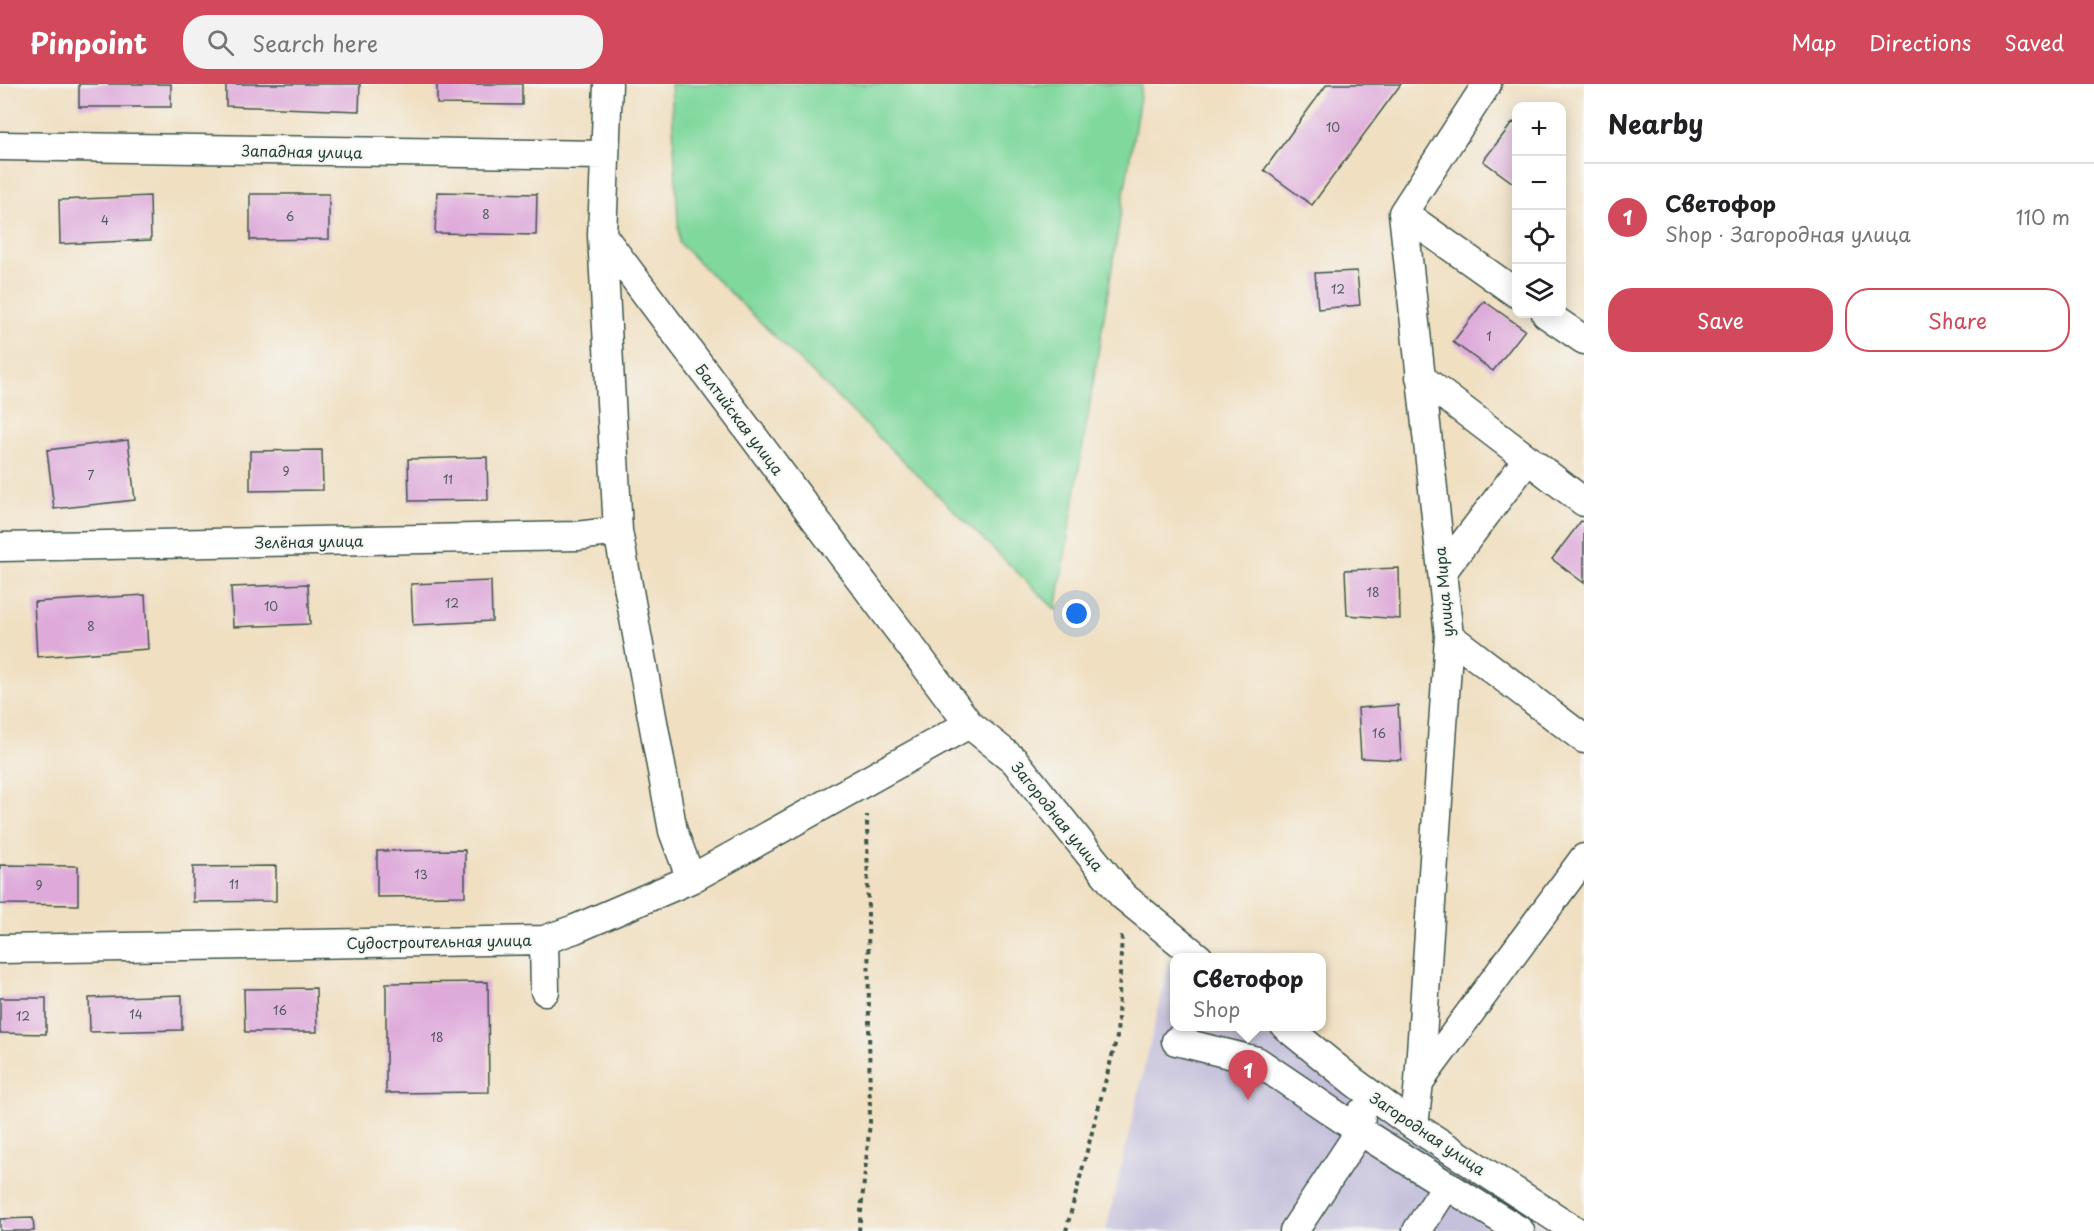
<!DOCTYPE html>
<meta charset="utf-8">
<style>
:root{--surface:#fff;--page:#f2f2f2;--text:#202124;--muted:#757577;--line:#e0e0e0;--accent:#d1495b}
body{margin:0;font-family:"Playpen Sans",sans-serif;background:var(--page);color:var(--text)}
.controls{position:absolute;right:18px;top:18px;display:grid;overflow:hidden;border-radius:12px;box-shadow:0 3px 15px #0003}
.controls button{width:54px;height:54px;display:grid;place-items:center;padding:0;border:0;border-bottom:2px solid var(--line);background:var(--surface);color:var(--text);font:30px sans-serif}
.you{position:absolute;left:1077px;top:530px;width:21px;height:21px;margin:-15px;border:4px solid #fff;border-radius:50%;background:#1a73e8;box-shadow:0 0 0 9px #1a73e833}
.badge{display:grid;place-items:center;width:39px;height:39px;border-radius:50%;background:var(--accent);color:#fff;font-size:20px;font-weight:700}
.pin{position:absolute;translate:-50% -50px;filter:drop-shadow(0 2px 3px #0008)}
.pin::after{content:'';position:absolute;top:32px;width:21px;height:18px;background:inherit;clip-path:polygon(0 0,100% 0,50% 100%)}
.popup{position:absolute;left:1170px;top:869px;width:156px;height:78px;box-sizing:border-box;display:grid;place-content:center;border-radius:12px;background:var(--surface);filter:drop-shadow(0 2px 4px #0005);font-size:20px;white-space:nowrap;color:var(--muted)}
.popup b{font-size:22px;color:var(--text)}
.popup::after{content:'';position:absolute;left:50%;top:100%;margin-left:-12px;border:12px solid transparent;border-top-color:var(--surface)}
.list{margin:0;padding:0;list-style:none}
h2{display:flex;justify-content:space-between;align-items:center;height:78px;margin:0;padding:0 24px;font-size:26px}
h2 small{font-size:20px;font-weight:400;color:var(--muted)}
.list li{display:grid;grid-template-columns:39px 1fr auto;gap:18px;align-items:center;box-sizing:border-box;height:108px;padding:0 24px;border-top:2px solid var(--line)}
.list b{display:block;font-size:22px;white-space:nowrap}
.list p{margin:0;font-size:20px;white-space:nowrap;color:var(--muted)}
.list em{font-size:20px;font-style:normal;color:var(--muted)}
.actions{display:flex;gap:12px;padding:18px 24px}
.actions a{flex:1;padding:14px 0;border:2px solid var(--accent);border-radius:24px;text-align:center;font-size:21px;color:var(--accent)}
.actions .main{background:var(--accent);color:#fff}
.icon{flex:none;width:33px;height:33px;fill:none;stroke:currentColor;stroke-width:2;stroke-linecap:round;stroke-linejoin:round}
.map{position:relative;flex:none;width:1584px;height:1147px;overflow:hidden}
header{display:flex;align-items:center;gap:36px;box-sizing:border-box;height:84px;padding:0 30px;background:var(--accent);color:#fff}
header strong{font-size:28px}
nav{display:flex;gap:33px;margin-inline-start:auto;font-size:21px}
.search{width:420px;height:54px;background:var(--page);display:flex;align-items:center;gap:15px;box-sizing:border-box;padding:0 21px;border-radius:24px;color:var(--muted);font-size:22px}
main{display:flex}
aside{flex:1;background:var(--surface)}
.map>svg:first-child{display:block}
.industrial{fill:#c5c0db}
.green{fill:#80d89d;stroke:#508a68;stroke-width:1.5}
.building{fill:#deaada}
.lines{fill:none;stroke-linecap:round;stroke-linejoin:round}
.minor-casing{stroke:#3e5549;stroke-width:31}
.path{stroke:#3e5549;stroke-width:4;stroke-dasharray:4.5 4.5;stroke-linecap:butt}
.minor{stroke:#fff;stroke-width:28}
.labels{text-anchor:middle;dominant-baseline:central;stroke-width:4.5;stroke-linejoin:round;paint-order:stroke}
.number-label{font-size:12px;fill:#4f585e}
.street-label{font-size:15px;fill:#1f3d34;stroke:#f6f6f2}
</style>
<header>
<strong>Pinpoint</strong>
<div class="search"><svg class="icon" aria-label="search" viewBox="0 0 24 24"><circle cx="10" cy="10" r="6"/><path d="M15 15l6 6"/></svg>Search here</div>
<nav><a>Map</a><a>Directions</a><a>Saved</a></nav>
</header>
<main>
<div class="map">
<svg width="1584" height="1147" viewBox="0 0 1584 1147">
<rect width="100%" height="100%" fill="#f6f6f2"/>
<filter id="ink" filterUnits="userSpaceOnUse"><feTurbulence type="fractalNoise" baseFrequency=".0167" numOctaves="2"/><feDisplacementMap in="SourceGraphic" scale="12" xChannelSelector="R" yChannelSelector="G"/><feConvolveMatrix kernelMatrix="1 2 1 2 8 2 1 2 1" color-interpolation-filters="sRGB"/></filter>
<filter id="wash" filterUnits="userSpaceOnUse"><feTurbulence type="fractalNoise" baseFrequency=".008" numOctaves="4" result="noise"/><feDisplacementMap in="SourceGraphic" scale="24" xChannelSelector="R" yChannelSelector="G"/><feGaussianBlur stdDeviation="1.35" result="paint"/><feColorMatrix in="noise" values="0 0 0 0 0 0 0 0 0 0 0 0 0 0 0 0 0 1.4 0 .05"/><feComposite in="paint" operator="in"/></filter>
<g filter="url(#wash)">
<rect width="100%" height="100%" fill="#f0dfc1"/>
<path class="industrial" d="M1169,879L1174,883V942L1257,943L1362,1018L1550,1147H1106Z"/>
<path class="green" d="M671,0H1142L1056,526L679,159Z"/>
<g id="blocks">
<path class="building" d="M79,0H171V23H79Z
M226,0H360L359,27L226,22Z
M437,0H522V21L437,20Z
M1327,0H1401L1312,121L1264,86Z
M1513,38L1516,41V101L1483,77Z
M437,108L537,110L536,151L435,149Z
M250,110H329V155L250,156Z
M150,112L151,156L60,160L59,116Z
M1357,187L1360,221L1318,225L1315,189Z
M1484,217L1525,246L1493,287L1453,258Z
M128,356L135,416L54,425L47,366Z
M322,366L323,406L250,407V367Z
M487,373L488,416L409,417L408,375Z
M1581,437L1584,439V499L1552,475Z
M1399,484L1400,535L1347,531L1345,486Z
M491,497L492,537L413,541L411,500Z
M308,500L310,540L233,543L231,503Z
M145,511L148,565L37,573L34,518Z
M1398,621L1401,676L1361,674L1358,624Z
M465,766V812L377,813V767Z
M0,781L78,782V821L0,820Z
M276,782V817L193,818V783Z
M488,898L489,1008L386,1009V899Z
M316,904L317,948H245L244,905Z
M182,911V946L90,948L89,914Z
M0,914H46V950L0,949Z
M33,1134L34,1147H0V1135Z"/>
</g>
</g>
<g filter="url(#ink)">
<use href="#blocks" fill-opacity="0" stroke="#3e5549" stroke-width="1.5"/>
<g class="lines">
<defs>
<path id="minor" d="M608,0L602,151L969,640L1014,676L1123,812L1199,874
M0,62L604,71
M1403,129L1516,209
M602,151L618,447L673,747L691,795
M1546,230L1584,256
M1420,293L1584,418
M0,463L577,452L618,447
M1442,488L1528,375
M1449,552L1584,655
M544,856L545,907
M0,865L544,856L575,845L691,795L969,640
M1285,942L1354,998L1414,1042L1576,1147
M1176,957L1257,977L1360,1047L1361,1029
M1419,998L1584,774
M1414,1042L1419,998L1449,552L1403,129L1487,0
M1294,1147L1360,1047L1520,1147
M1417,1147L1447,1101"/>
</defs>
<use href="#minor" class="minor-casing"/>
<path class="path" d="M859,1147L870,1038L867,731
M1066,1147L1117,953L1122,849"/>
<use href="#minor" class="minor"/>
</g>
</g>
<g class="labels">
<g class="number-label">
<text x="1333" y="43">10</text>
<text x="486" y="130">8</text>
<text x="290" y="132">6</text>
<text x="105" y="136">4</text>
<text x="1338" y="205">12</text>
<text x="1489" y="252">1</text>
<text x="286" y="387">9</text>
<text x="91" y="391">7</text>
<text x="448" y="395">11</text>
<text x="1373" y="508">18</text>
<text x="452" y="519">12</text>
<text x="271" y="522">10</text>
<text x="91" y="542">8</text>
<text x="1379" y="649">16</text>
<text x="421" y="790">13</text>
<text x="234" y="800">11</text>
<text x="39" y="801">9</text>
<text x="280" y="926">16</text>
<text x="136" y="930">14</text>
<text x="23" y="932">12</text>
<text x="437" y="953">18</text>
</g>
<g class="street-label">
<text transform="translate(302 67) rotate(1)">Западная улица</text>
<text transform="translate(740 335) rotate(53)">Балтийская улица</text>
<text transform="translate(309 457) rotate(-1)">Зелёная улица</text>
<text transform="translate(1443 508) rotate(-95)">улица Мира</text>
<text transform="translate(1058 732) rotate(51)">Загородная улица</text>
<text transform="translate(439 857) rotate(-1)">Судостроительная улица</text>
<text transform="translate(1428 1049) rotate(34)">Загородная улица</text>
</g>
</g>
</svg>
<div class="controls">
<button>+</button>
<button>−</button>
<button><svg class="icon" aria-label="locate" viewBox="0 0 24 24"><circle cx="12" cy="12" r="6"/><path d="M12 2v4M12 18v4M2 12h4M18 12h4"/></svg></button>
<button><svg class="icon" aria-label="layers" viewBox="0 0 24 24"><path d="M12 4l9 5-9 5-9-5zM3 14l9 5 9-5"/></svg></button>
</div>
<div class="you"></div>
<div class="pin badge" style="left:1248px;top:1016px">1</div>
<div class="popup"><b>Светофор</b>Shop</div>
</div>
<aside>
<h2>Nearby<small></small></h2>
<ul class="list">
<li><span class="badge">1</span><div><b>Светофор</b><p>Shop · Загородная улица</p></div><em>110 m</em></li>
</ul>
<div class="actions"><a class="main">Save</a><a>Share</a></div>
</aside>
</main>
